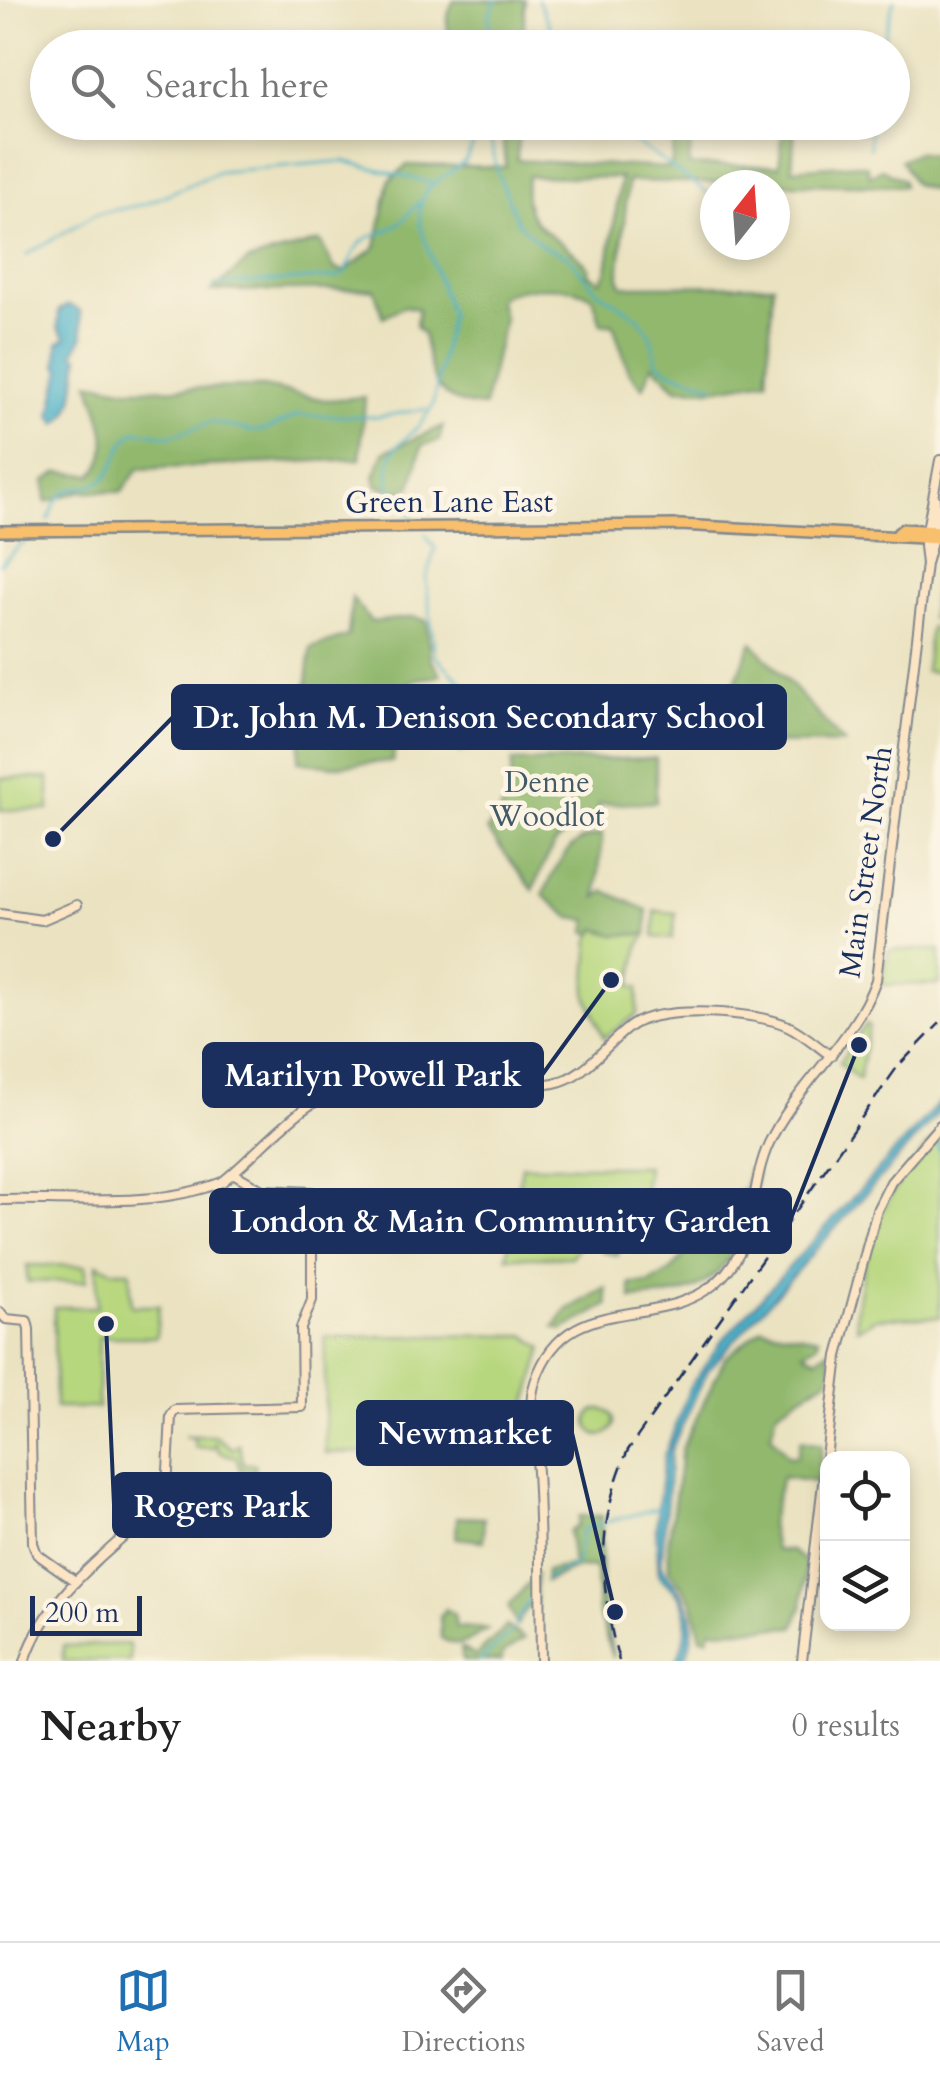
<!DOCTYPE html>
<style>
:root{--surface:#fff;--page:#f6f6f6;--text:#222;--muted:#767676;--line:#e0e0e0;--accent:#1f6fb2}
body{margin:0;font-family:Cardo,serif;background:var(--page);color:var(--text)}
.controls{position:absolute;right:30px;bottom:30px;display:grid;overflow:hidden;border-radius:20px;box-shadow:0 5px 15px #0003}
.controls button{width:90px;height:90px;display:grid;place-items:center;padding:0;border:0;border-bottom:2px solid var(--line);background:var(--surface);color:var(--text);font:50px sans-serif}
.compass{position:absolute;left:700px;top:170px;width:90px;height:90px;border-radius:50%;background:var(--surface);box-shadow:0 5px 15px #0003;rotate:17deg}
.scale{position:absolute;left:30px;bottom:25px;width:112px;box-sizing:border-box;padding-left:10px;border:5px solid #1b2f5e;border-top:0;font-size:28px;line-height:35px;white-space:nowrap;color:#1b2f5e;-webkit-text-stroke:8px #fcf5e5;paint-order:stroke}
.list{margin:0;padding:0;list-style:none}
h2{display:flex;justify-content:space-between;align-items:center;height:130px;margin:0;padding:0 40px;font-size:42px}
h2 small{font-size:32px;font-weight:400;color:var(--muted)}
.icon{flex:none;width:55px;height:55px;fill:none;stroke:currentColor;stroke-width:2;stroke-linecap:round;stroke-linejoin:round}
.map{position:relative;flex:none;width:940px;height:1661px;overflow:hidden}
.search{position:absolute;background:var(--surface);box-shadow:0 5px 15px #0003;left:30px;right:30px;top:30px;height:110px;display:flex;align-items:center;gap:25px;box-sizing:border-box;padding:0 35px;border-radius:55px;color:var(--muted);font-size:38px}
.sheet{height:280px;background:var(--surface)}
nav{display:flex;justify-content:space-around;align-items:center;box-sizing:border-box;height:140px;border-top:2px solid var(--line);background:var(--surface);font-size:28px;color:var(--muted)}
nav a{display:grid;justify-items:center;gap:5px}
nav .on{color:var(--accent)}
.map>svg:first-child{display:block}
.green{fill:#b7d77e;stroke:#69836e;stroke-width:2.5}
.forest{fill:#91b86d;stroke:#567466;stroke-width:2.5;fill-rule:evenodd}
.water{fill:#48b0c7;stroke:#327092;stroke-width:2.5}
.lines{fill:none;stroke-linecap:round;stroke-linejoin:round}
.stream{stroke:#48b0c7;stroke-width:2.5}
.secondary-casing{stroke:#82888f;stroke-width:12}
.primary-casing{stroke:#82888f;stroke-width:14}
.secondary{stroke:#fce5c4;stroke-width:8}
.primary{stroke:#f8bf6c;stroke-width:9}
.rail{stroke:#1b2f5e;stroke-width:2.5;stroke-dasharray:15 8;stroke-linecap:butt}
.labels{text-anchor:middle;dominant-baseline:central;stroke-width:9;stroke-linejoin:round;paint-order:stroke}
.street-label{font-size:30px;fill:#1b2f5e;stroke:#fcf5e5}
.park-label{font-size:30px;fill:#425966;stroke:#fcf5e5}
.leader{fill:none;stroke:#1b2f5e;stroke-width:4}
.callout-dot{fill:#1b2f5e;stroke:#fcf5e5;stroke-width:4}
.callout{fill:#1b2f5e;stroke:#1b2f5e;stroke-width:4}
.callout-label{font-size:32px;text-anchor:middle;font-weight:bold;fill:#fff}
</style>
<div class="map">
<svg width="940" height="1661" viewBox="0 0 940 1661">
<rect width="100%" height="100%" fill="#fcf5e5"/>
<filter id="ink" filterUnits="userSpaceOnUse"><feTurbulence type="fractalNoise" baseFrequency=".01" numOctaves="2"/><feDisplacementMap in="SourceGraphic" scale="20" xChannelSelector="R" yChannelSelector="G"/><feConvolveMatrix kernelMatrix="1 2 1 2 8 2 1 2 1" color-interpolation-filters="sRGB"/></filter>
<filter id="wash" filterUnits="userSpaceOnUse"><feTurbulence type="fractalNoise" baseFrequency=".0048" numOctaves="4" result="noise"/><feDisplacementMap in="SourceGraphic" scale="40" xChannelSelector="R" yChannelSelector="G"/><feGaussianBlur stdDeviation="2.25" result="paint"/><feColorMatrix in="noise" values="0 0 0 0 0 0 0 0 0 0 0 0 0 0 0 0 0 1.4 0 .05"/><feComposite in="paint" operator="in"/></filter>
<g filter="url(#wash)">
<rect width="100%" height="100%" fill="#eae2c0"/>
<path class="green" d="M940,546V620L930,618Z
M930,627L936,628V639H940V672L925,671Z
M0,778H49V810H0Z
M655,911L676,913L672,939L654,937Z
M595,928L615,935L647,934L639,945L631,987L638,988L637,1014L604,1038L586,994L590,940Z
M889,950H940V984L881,985Z
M866,1024L869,1027L859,1080L839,1063Z
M940,1131V1317L876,1318L857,1329C854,1314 859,1298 861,1282C872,1214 896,1182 940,1131Z
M522,1166H647L644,1195H581L579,1246L571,1257H507Z
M97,1264L115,1271H130L131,1306H159L156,1337H99L98,1408H55L54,1307H97Z
M27,1265L86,1266V1281L27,1282Z
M525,1335L543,1348L527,1403L531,1449L325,1453V1337Z
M588 1422a13 13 0 1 1 26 0a13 13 0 1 1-26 0Z
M184,1436H215L233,1449L239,1444L243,1464H255V1470H240L236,1457L219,1452L215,1443L213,1448L195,1447L194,1438Z
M129,1644L130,1661H63V1646Z"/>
<path class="forest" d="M454,0H525L523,47H457C444,33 445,17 454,0Z
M501,123H519L517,160L671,168L676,123H693L689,165L779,166L784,123H795L792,169L857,164L867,166L870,176L882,169L903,180L904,186L628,181L619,278L623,286L773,285L767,380L713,389L677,388L653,365L643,388L629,372L613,324H601L593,298C577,283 514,284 498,299L504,319L484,407C433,404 432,378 423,334L416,327L418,309L404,306L383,317L374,289L212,291L248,261L320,241L335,269L345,271L376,247L389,181L407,165L506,167ZM528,176L621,178L607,270L601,281L588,274L589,268C562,233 514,230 528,176Z
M917,152L940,157V193L914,184L901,160Z
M89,382L129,389L263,387L326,400L365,397L360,459L138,469L122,492L80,491L46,502L45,481L59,472L92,475C118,451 98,410 89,382Z
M443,426L439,441L422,445L411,487L397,492L378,486L374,477L384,452Z
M352,598L371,622L415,617L427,621L430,658L441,675C432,680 420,675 410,682C385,699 398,736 393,761L333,766L298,761L311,648L348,636Z
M752,642L844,743L734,744L733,687Z
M656,758V802L599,804V820C554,830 550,850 533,890L487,830L510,797L512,762Z
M602,834L597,897L605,891L647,910V934L615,935L596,929L593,935L586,931L588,920L571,918L543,895C558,865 565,839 602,834Z
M748,1170L757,1172C749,1218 738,1272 688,1291C672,1297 649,1297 632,1299L630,1284H649L672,1270L723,1206L745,1188Z
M589,1195H644L634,1228L622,1236L618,1255L603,1252L591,1219Z
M606,1288L608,1305L562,1330L554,1327L567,1310Z
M762,1328L819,1338L817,1344L804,1352L817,1358L828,1350L832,1367L829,1378L777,1411L771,1435L789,1457L797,1456L801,1440L822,1444L817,1482L782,1477L770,1524L775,1550L791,1551L806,1562L802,1607L794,1627L711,1630L708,1638L701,1637L692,1601L669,1569L668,1545L682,1448L725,1358Z
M579,1516H602L601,1587L613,1659L598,1612L596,1568L579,1567L545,1582L546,1571L573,1565L569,1531L578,1525Z
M457,1517L484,1518L483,1541L456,1538Z
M536,1575V1607L527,1608L517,1625L508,1606Z
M446,1609L454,1614L456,1627L489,1629C469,1638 463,1652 441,1638L440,1617Z
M507,1626L524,1639L502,1654V1661H463L461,1648L476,1656Z"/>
<path class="water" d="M69,305L80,311L83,336L74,353L79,357C75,380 78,409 57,424L51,415L61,368L57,365L58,343L66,338L58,328L59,310Z
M940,1102V1111L707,1371L671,1450L661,1565C685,1600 704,1614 684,1661H677C685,1639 692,1622 681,1598C676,1589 665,1584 659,1574L656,1528L664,1457L690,1387L721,1342Z"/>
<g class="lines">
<path class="stream" d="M538,0L551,28L553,48
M492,48L489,16L496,0
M881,48L894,0
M487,122L497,171L518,223L543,246L568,256L597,291L637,316L650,334L657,362L672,372L714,385
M594,122L638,144L715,198
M869,122L870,148
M26,255L95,214L145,204L219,172L344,161L432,183
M213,285L337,277L345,273C365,221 371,246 403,220C409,214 414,207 420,202
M48,520C52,513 53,505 58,499C69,482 94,492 107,476C119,461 118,444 135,431L170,436L212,422L250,431L266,430L298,415L377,417L426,409
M417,522L389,486V465L395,448L420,425L433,405L450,313L420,225V206L426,190L465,161L484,122
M425,534L435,548L426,580L435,656L491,710L480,739L460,753
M0,564L28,539
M934,1139L940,1154
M607,1522L658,1508
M546,1579L577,1563L582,1530L602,1524
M515,1626L534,1591
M480,1661L511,1632"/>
</g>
</g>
<g filter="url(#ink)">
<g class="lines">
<defs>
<path id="secondary" d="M926,564L924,546L940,460
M0,914L42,920L77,905
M0,1200C73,1198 153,1209 222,1182C251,1159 277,1128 307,1107C369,1064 482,1096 554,1083C586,1077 606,1043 632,1025C663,1005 755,1011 788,1026C803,1033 817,1046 831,1056
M0,1312L6,1319L27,1321L29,1329L33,1543L37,1554L75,1581
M25,1661C43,1605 91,1565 134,1528C145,1519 157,1518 166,1507L171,1416L175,1410L302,1407L301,1328L312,1300V1192L262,1190L233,1173
M541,1661C540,1598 541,1535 537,1472C535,1443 526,1410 535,1382C566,1287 658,1333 717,1282C760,1243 747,1191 769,1143C797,1084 853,1043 876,980L926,564L935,531V498
M802,1661L838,1356L877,1210L891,1182L940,1125"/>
<path id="primary" d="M0,531L680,525L940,539
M898,533L903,529L940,531"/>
</defs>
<use href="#secondary" class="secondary-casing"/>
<use href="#primary" class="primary-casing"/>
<use href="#secondary" class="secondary"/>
<use href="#primary" class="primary"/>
<path class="rail" d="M619,1661C599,1586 596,1523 628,1450L898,1066L940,1023"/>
</g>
</g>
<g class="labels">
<g class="street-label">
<text x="449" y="502">Green Lane East</text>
<text transform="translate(866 862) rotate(-82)">Main Street North</text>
</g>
<g class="park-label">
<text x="547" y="782">Denne<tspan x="547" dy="34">Woodlot</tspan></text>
</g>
</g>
<path class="leader" d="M53 839L173 717M611 980L542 1075M859 1045L790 1221M615 1612L572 1433M106 1324L114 1505"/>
<g class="callout-dot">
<circle cx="53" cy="839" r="10"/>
<circle cx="611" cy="980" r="10"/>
<circle cx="859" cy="1045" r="10"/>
<circle cx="615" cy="1612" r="10"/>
<circle cx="106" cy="1324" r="10"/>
</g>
<g class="callout">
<rect x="173" y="686" width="612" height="62" rx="10"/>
<rect x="204" y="1044" width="338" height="62" rx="10"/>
<rect x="211" y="1190" width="579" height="62" rx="10"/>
<rect x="358" y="1402" width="214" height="62" rx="10"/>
<rect x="114" y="1474" width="216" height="62" rx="10"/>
</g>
<g class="callout-label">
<text x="479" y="728">Dr. John M. Denison Secondary School</text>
<text x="373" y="1086">Marilyn Powell Park</text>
<text x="501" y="1232">London &amp; Main Community Garden</text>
<text x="465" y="1444">Newmarket</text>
<text x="222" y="1517">Rogers Park</text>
</g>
</svg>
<div class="controls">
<button><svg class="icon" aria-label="locate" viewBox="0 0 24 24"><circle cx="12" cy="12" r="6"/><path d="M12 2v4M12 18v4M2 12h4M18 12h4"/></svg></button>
<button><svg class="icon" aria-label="layers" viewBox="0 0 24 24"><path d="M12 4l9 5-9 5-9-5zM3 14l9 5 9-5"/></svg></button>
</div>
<svg class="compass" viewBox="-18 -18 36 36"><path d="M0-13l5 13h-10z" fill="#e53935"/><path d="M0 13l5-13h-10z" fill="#767676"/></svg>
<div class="scale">200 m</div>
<div class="search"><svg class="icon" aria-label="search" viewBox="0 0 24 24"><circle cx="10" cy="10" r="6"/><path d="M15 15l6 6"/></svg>Search here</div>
</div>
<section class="sheet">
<h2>Nearby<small>0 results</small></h2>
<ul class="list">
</ul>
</section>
<nav>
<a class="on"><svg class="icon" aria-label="map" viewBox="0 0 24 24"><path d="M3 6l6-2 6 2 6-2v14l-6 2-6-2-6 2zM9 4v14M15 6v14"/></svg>Map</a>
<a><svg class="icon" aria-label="directions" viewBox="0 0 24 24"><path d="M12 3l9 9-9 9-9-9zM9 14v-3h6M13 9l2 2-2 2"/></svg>Directions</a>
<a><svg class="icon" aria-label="saved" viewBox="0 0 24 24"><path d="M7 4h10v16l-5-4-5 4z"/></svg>Saved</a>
</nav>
